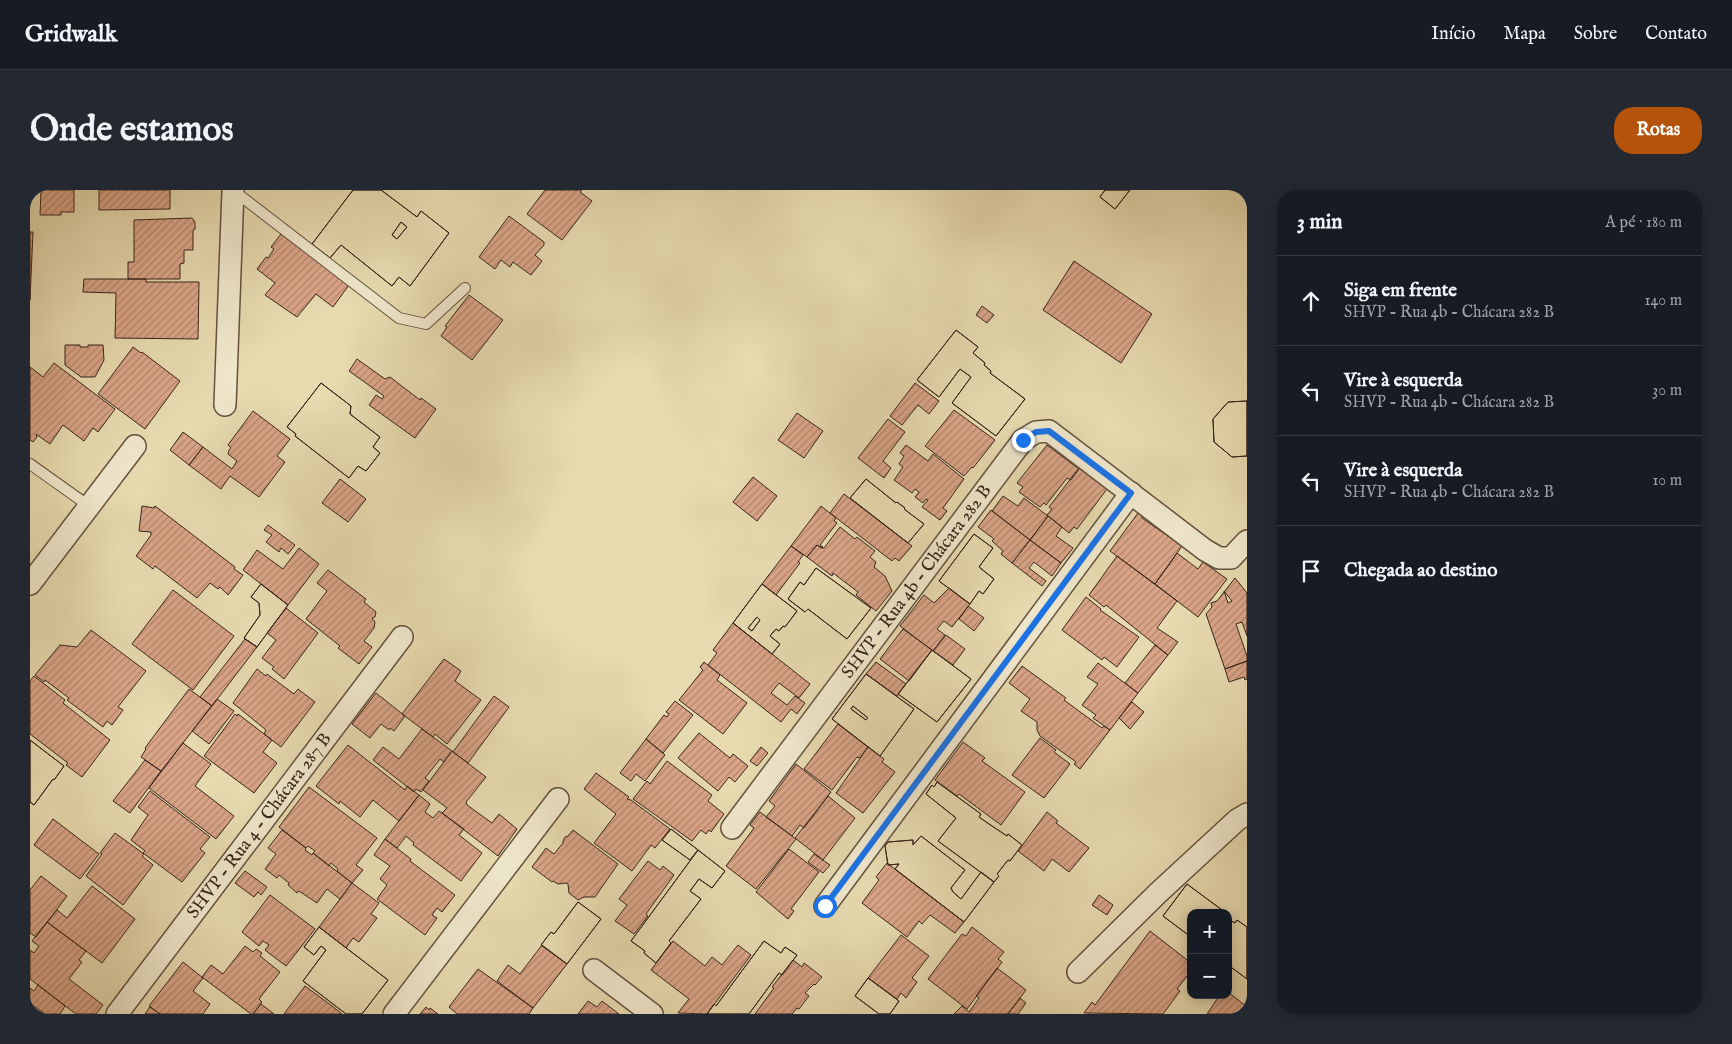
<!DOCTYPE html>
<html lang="pt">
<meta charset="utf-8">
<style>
:root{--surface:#171b24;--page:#242831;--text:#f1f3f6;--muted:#9ea1a6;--line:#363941;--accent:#b45309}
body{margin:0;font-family:"IM FELL English",serif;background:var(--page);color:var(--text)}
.controls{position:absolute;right:15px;bottom:15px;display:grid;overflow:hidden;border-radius:10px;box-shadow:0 2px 12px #0003}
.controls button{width:45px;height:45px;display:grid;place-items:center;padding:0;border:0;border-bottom:1px solid var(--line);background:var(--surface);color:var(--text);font:25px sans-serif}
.stop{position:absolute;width:15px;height:15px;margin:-11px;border:4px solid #1a73e8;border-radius:50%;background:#fff}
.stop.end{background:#1a73e8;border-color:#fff;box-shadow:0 1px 5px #0008}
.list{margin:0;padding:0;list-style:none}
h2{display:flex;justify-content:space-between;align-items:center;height:65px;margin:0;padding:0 20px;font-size:21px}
h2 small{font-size:16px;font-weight:400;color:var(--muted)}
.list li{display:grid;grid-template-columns:32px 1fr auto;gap:15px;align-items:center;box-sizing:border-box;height:90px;padding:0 20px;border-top:1px solid var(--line)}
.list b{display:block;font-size:19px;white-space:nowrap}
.list p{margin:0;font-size:16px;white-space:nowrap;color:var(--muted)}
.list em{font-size:16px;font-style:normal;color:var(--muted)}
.icon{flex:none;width:28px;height:28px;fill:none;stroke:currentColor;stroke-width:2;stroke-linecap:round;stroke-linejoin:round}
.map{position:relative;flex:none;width:1217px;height:824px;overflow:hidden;border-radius:20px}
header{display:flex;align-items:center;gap:30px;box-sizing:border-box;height:70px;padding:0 25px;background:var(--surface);border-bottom:1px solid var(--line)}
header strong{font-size:24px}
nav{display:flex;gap:28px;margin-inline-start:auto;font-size:18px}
.intro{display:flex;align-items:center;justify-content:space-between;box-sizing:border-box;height:120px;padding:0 30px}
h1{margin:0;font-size:35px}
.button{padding:12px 22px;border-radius:20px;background:var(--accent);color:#fff;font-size:18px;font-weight:700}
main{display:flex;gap:30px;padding:0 30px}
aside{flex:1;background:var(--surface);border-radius:20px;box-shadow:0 2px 12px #0003}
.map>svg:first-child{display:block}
.building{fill:url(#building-hatch);stroke:#39251b;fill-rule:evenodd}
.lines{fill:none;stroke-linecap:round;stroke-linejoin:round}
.service-casing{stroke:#645240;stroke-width:12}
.minor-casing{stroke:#645240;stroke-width:24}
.service{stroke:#efe7cb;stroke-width:10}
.minor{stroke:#efe7cb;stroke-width:21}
.route{stroke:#1a73e8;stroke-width:6}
.labels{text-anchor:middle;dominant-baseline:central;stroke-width:5;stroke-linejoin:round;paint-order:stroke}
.street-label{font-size:18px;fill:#39251b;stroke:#efe7cb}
</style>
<header>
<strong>Gridwalk</strong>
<nav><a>Início</a><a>Mapa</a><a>Sobre</a><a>Contato</a></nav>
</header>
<div class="intro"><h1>Onde estamos</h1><a class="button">Rotas</a></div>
<main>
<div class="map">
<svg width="1217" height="824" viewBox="0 0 1217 824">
<defs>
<pattern id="building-hatch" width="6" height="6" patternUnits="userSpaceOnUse" patternTransform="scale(1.25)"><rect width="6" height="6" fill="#daa587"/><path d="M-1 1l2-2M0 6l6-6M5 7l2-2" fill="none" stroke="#b2866e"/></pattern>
</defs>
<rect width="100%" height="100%" fill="#e7daaf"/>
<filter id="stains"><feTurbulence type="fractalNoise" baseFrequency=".004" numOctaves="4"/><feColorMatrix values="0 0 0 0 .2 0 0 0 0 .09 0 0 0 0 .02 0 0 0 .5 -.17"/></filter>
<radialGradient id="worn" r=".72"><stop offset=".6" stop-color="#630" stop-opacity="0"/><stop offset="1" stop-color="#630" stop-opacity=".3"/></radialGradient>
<path class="building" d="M11,0H44V22H31V25H10Z
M69,0H140V19L69,20Z
M323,0H351L387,27L391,21L419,43L380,96L369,87L362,96L311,55L300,68L282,54ZM371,32L377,37L367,49L362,45Z
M323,0H351L387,27L391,21L419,43L380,96L369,87L362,96L311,55L300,68L282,54ZM371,32L377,37L367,49L362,45Z
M515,0H552L550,2L562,11L532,50L497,24Z
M1075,0H1100L1085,19L1070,7Z
M1075,0H1100L1085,19L1070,7Z
M479,26L514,52V55L505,65L512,71L501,85L483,72L480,77L471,70L465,79L449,67Z
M162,28L165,32V39L163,41V60H154V73L150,74V89H98V72H104V30Z
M0,42H3L0,110Z
M251,44L319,95L303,117L286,104L267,127L235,105L245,93L227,79L236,67L238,68L244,59L241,57Z
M1044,71L1122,124L1091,173L1013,120Z
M54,89H116V92H169L168,149L85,148L86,103L53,102Z
M439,105L473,130L442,170L411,146L417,137L415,136Z
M952,116L964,125L957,133L946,125Z
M926,140L948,157L943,163L955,173L954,175L961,181L960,183L995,209L966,246L922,213L941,187L930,179L909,207L887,190Z
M926,140L948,157L943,163L955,173L954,175L961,181L960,183L995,209L966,246L922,213L941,187L930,179L909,207L887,190Z
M35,155H50V157H58V155H73L74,170L65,187H51L35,175Z
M103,157L111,163L112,162L150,191L115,239L68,204Z
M327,169L355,189L360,187L390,210L391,208L406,219L385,248L339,215L346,205L352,209L354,206L319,181Z
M24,173L85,219L68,242L63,238L54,251L33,235L20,254L6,244L7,247L3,252L0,250V177L13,187Z
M291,193L321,216L320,224L350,247L343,257L350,263L336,281L328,276L319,288L265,246L266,244L257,237Z
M291,193L321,216L320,224L350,247L343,257L350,263L336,281L328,276L319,288L265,246L266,244L257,237Z
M885,193L909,211L899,224L888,215L872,235L860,226Z
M1217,211V266L1202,267L1184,252L1183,229L1198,212Z
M1217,211V266L1202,267L1184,252L1183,229L1198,212Z
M924,220L965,250L943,278L942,277L934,286L895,256Z
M223,221L260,249L247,266L255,272L229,307L200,286L191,299L159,275L173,257L202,279L207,271L198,264L199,260L201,258L198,255Z
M767,223L793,241L774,268L748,250Z
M858,229L875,242L853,271L861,278L854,288L828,268Z
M153,242L173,257L159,275L140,260Z
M876,255L898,271L903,264L934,289L913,318L917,321L910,330L892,317L898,310L896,309L893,313L885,307L889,302L885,299L882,303L864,290L873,277L869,274L874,266L870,263Z
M1017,255L1049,279L1041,290L1037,288L1016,315L1014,313L1010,317L989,302L993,297L987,293Z
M1049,278L1077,299L1047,339L1044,337L1039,343L1017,325L1022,319L1019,317Z
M723,287L747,306L727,331L703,312Z
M310,289L336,309L318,332L292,313Z
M836,289L866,313L867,312L875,318L874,319L894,334L878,353L820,308Z
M836,289L866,313L867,312L875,318L874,319L894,334L878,353L820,308Z
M814,304L882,356L869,371L865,368L862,371L800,323Z
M973,306L988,316L994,308L1018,326L1000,350L962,321Z
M112,316L124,318L125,316L205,377L204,379L213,385L198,405L190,397L188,399L180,393L167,408L125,376L123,379L106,366L121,345V342L109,341Z
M791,316L806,328L804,331L807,333L790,355L793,357L792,358L787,355L777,367L761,356Z
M961,320L1000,350L982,373L971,364L973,361L962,351L964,349L948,337Z
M1108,323L1112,326V328L1152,356L1125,394L1080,361Z
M1018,326L1032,337L1026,346L1043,358L1031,373L1000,350Z
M238,335L265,355L258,364L251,358L249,362L236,352L242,345L234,340Z
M810,337L825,349L827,347L845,361L840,367L846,372L844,377L855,386L862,401L846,421L826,405L828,402L803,383L802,386L777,367L787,355L792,358H794Z
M944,344L963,358L949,377L964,389L953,404L949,401L940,414L909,391Z
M944,344L963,358L949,377L964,389L953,404L949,401L940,414L909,391Z
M1000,350L1031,373L1022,386L1004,372L999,378L1016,391L1012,396L982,373Z
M761,356L773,365L768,372L770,373L746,405L732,394Z
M269,358L289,374L258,415L213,380L227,360L253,379Z
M1147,363L1168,379L1173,372L1197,389L1168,427L1125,394Z
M1087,366L1147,411L1127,438L1148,452L1138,465L1076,415L1074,417L1059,405Z
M786,378L841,418L817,449L778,419L775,422L758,409L770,392L774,395Z
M786,378L841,418L817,449L778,419L775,422L758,409L770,392L774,395Z
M298,380L336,409L334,412L346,422L345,427L342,428L345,432L344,438L334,451L342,457L329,474L308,458L310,456L276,429L297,401L287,393Z
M1205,388L1217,403V446L1212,432L1206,434L1217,466V471L1195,479L1176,424L1182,417L1181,413L1187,411ZM1194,401L1202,411L1198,413Z
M231,394L258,415L227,457L214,448L230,425L229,413L221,407Z
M231,394L258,415L227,457L214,448L230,425L229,413L221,407Z
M732,394L767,421L755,437L753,436L749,441L746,439L740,446L750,454L742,464L703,433ZM727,427L730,430L722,441L718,438Z
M732,394L767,421L755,437L753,436L749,441L746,439L740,446L750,454L742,464L703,433ZM727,427L730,430L722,441L718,438Z
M919,398L940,414L922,437L914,431L907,439L915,445L903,461L870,436L894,405L904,413Z
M143,400L204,446L163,500L102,454Z
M1056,407L1071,419L1070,420L1109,447L1087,477L1074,467L1072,470L1032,440Z
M938,416L954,428L944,441L929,429Z
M256,418L288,443L254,489L242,479L244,477L232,468L246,450L237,443Z
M703,433L780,494L769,508L749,493L741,503L757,515L765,506L775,513L767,524L761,519L751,532L678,475L687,463L683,460Z
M873,439L902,460L879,491L850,469Z
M61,440L116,481L88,517L93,520L82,535L77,531L73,537L37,510L39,508L15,490L14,492L5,485L30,455L47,457Z
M916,445L935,459L923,475L903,461Z
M215,449L227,457L182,516L170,507Z
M1125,455L1138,465L1108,503L1095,493Z
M902,460L941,489L907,532L868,504Z
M902,460L941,489L907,532L868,504Z
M414,469L431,481L425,491L451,510L417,554L405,544L403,547L372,524Z
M1217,471V489L1215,490L1214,487L1199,492L1195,479Z
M674,472L690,485L687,490L717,513L693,544L649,510L673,480L670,477Z
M846,472L876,494L867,506L836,484Z
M1068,473L1108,503L1080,540L1063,528L1066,525L1052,515L1068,494L1057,487Z
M992,476L1036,508L1034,510L1072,538L1074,536L1080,540L1050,579L1044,574L1046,572L1010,546L1007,540V532L991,521L1000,509L979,493Z
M227,479L236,486L237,484L264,504L268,499L285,512L251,557L234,544L236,540L203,513Z
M836,484L884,519L850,566L802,529ZM823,516L838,528L836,530L821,519Z
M836,484L884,519L850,566L802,529ZM823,516L838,528L836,530L821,519Z
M4,486L35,510L33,513L80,550L52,587L36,575L38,573L0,544V491Z
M159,499L182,516L131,581L111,567L116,559L115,558Z
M346,503L375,526L364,541L360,538L359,540L351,534L340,548L322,534Z
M464,506L479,517L438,573L423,562Z
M187,509L204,521L179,554L162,541Z
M645,511L663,525L633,563L616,549L634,525L637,527L639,524L636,522Z
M1102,512L1114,522L1100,539L1089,528Z
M205,524L207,526L208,524L242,550L233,562L247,573L224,603L174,566Z
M808,534L838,557L830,568L827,567L802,600L774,579Z
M392,539L422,561L414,572L410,569L395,588L399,591L391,602L386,599L384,602L343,570L353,557L369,569Z
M669,543L700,568L703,564L718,576L705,592L699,587L688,601L648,568Z
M1010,548L1026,560L1024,562L1040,574L1014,608L982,585Z
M616,549L635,565L615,591L606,584L601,591L590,583Z
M0,550L34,576L24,590L23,589L4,615L0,612Z
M0,550L34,576L24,590L23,589L4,615L0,612Z
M933,552L955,568L952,571L995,602L971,635L929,604L927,606L905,590Z
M153,553L181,574L165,596L204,626L186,649L119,598Z
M318,555L375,600L377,596L389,605L369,631L343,610L330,627L310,611L309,614L286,596Z
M731,557L738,563L727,576L720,571Z
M838,557L854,569L852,572L865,582L833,623L806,603Z
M422,561L456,587L436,612L437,615L462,633L469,624L487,639L468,666L412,623L417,618L393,600Z
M115,570L131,581L100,623L83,611Z
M637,571L682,605L678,611L694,624L681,642L679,640L676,644L671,640L662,651L603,609L617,591L620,594Z
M766,574L801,602L774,638L770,635L762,646L736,627L745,616L739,611Z
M566,583L599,607L597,609L601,610L640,639L625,658L621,655L602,681L564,653L586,624L554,599Z
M907,592L951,624L949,627L959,634L977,646L978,644L992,655L980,671L978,670L967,684L969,686L964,692L908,651L926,628L896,604L902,595L904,597Z
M907,592L951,624L949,627L959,634L977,646L978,644L992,655L980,671L978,670L967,684L969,686L964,692L908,651L926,628L896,604L902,595L904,597Z
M279,597L347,648L326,675L333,680L322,693L307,681L308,679L301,673L299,676L283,663L285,661L278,656L276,658L249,637Z
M120,601L180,647L170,659L175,663L152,692L113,663L115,661L101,650L118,625L108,617Z
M389,605L400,614L395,622L403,628L409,621L434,639L429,645L452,663L431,691L383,655L384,653L376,646L367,658L355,649Z
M798,606L825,628L793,670L765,648Z
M730,622L766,649L726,699L696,676L724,638L720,635Z
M1017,622L1028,631L1026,633L1059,658L1039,682L1022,669L1014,681L988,661Z
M23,629L69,664L50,689L4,655Z
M641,639L668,660L660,670L632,650Z
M641,639L668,660L660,670L632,650Z
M252,640L276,658L275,660L282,665L283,663L322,693L310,709L297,699L287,713L269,701L267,703L258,695L259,693L249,685L247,688L235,679L246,664L238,658Z
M543,640L588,674L565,707H554L548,710L539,703L538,694L536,693L528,694L523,691L522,692L502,677L516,658L524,664L533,653V651L535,647L538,646Z
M85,643L114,664L112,666L123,675L93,715L56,686L72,664L70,663Z
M891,646L935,680L921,698L923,702L931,709L951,682L964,692L934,732L865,679L869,674L858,675L855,656L858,652L883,650V655Z
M891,646L935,680L921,698L923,702L931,709L951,682L964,692L934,732L865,679L869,674L858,675L855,656L858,652L883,650V655Z
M355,649L381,669L380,671L425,705L412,722L407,718L402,725L407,728L395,745L347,709L357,695L350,689L360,676L344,665Z
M759,659L789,682L761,719L764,721L758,729L726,702Z
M668,660L695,681L682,698L669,689L660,701L671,709L639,751L641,753L626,773L614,763L615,761L601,751Z
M668,660L695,681L682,698L669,689L660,701L671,709L639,751L641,753L626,773L614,763L615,761L601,751Z
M784,664L800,675L793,683L778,672Z
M618,671L630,680L633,676L644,685L616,724L618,726L604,744L585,731L597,715L589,709Z
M857,673L934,732L925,743L900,725L892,734L889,731L877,747L832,713L849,690L846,687Z
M215,681L237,697L231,705L228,702L224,707L205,693Z
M11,686L37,706L6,747L0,743V700Z
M322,693L349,713L341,724L347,728L329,752L323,748L316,758L289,737Z
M1157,694L1196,723H1161V747L1133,726Z
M1157,694L1196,723H1161V747L1133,726Z
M62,696L105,729L72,773L17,732L27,720L37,728Z
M240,705L285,739L256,776L235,760L239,755L233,751L229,756L212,742Z
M1069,705L1083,715L1077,725L1062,715Z
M548,712L571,729L537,774L511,755L521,742L524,744Z
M548,712L571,729L537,774L511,755L521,742L524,744Z
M1198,729L1205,733L1207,730L1217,737V789L1198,775Z
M1198,729L1205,733L1207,730L1217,737V789L1198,775Z
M17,732L56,761L49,770L52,772L39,789L73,815L66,824H46L0,789V760L4,763L9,756L2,751Z
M289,737L358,790L332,824H316L273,791L296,760L291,756L284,765L274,757Z
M289,737L358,790L332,824H316L273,791L296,760L291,756L284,765L274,757Z
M942,737L974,762L968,769L972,772L937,819L898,789L932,744L936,746Z
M1120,741L1161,773L1159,776L1161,777V781L1147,799L1150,801L1133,824L1054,823L1062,812L1065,815Z
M871,745L899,766L882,788L887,792L876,808L871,803L867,809L838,788Z
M643,751L675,776L682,767L692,775L708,755L721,765L677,824L648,823L659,809L621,780Z
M734,751L751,763L755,757L767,765L752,785L749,783L719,824H677L684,814L686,816Z
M734,751L751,763L755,757L767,765L752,785L749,783L719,824H677L684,814L686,816Z
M512,755L537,774L503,818L467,791L478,775L490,784Z
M215,756L223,762L226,759L232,763L230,766L250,782L229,809L232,812L223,824H221L172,787L181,775L193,784Z
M763,770L772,777L774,773L792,787L785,795L784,794L775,803L779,806L769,819L767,818L762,824H725L744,798L742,797Z
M153,772L173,788L163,801L180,814L173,824H130L119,816Z
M967,778L996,800L978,824H924L932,816L939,822L949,808L946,806Z
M448,779L503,818L499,824H427L419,817Z
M838,788L869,811L860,824H849L825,806Z
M838,788L869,811L860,824H849L825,806Z
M8,795L35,816L30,824H15L4,816L0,821V798L4,801Z
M275,796L302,816L312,824H254Z
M1198,802L1216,816L1211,824H1177L1190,805H1198Z
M990,808L996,813L988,824H978Z
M558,811L567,817L572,811L589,824H548Z
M231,814L244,824H223Z
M120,817L130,824H115Z
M396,817L399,820L400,818L408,824H390Z"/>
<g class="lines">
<defs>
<path id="service" d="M204,1L369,128L396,134L435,98
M0,274L59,316"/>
<g id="minor">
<path d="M195,215L203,0"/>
<path d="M0,394L105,256"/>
<path id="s1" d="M702,638L993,250L1006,242L1019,241L1175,360L1189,368H1201L1217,351"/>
<path d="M795,716L1101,303"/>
<path d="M564,780L622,824"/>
<path d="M1048,782L1128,703L1207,630L1217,624"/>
<path id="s2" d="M87,824L372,447"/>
<path d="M364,824L528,609"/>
</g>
</defs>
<use href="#service" class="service-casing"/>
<use href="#minor" class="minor-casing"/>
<use href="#service" class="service"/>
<use href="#minor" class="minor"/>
</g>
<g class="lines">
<path class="route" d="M795,716L1101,303L1019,241L1006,242L993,250"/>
</g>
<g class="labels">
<g class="street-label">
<text stroke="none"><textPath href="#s1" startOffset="308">SHVP - Rua 4b - Chácara 282 B</textPath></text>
<text stroke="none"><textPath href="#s2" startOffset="236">SHVP - Rua 4 - Chácara 287 B</textPath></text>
</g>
</g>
<rect width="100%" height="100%" filter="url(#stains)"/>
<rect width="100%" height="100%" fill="url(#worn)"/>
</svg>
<div class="controls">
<button>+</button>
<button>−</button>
</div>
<div class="stop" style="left:795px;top:716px"></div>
<div class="stop end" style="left:993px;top:250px"></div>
</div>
<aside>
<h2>3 min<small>A pé · 180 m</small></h2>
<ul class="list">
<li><svg class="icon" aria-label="ahead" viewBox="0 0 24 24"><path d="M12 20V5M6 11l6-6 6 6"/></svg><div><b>Siga em frente</b><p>SHVP - Rua 4b - Chácara 282 B</p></div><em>140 m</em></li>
<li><svg class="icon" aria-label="left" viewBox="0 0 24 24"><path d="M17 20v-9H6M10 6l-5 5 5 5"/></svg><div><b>Vire à esquerda</b><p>SHVP - Rua 4b - Chácara 282 B</p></div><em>30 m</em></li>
<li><svg class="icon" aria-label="left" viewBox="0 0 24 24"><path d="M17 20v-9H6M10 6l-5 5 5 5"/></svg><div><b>Vire à esquerda</b><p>SHVP - Rua 4b - Chácara 282 B</p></div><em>10 m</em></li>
<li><svg class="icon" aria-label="arrive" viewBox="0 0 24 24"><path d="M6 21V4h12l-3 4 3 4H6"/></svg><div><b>Chegada ao destino</b></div></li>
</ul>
</aside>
</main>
